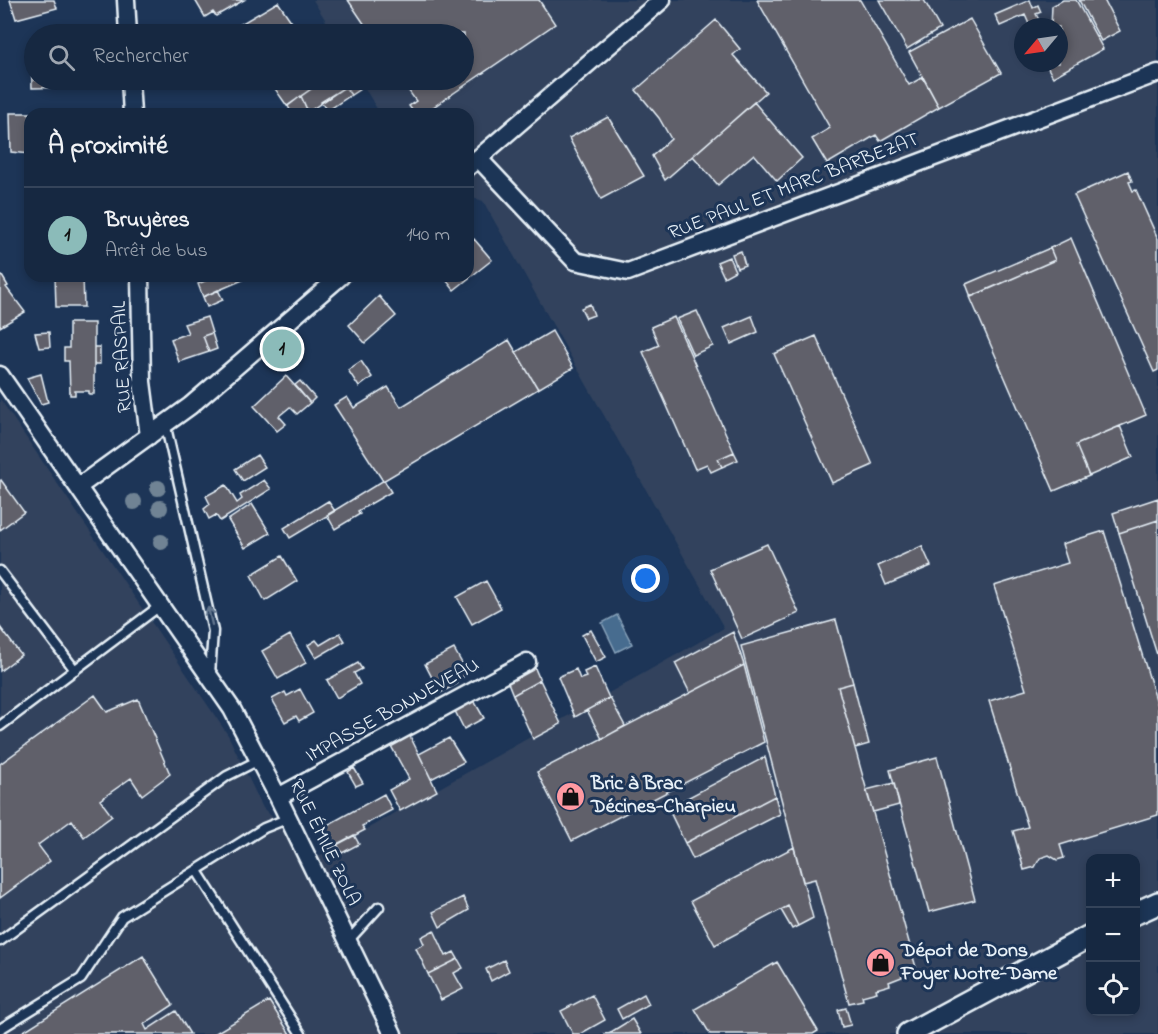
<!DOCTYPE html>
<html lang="fr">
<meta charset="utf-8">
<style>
:root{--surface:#162841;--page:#23344c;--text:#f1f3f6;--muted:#9ea6b1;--line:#35445a;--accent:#8bbbb9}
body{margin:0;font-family:"Indie Flower",sans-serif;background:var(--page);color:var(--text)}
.controls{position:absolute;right:18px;bottom:18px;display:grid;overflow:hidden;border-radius:12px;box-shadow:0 3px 9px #0003}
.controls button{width:54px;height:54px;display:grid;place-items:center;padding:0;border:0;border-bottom:2px solid var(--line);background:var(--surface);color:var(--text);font:30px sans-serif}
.compass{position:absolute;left:1014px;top:18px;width:54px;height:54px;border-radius:50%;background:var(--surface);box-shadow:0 3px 9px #0003;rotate:241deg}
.you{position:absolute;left:646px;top:579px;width:21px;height:21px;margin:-15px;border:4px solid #fff;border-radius:50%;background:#1a73e8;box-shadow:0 0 0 9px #1a73e833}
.badge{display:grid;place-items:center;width:39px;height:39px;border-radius:50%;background:var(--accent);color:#111;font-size:20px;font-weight:700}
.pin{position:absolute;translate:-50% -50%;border:3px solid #fff;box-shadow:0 2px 6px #0006}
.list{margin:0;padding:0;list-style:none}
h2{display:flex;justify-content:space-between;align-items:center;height:78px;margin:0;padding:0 24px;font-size:26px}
h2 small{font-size:20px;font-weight:400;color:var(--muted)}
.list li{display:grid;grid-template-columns:39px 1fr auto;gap:18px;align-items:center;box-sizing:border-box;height:96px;padding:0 24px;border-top:2px solid var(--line)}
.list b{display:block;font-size:22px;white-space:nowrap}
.list p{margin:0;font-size:20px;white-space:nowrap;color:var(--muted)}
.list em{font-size:20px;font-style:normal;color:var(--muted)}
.icon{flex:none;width:33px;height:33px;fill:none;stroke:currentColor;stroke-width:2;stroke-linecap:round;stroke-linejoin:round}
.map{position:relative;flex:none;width:1158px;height:1034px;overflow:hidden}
.search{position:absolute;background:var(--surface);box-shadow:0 3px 9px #0003;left:24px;top:24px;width:450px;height:66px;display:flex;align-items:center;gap:15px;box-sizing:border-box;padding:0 21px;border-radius:33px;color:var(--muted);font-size:22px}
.panel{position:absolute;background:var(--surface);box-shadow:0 3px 9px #0003;left:24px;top:108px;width:450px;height:174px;border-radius:18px}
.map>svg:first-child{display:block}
.built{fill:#31425d;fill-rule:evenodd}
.water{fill:#476c8f;stroke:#87a1b9;stroke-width:1.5}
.building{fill:#61606b;stroke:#e8f1f8;stroke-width:1.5}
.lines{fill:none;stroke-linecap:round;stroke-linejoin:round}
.service-casing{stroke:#e8f1f8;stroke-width:13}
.minor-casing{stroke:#e8f1f8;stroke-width:21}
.tertiary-casing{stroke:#e8f1f8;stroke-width:26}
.service{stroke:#1d3557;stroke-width:8}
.minor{stroke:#1d3557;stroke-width:16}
.tertiary{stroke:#1d3557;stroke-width:21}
.tree{fill:#708394}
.oneway{stroke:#64778f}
.labels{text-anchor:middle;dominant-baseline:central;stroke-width:6;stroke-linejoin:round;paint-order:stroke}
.street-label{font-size:20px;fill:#e8f1f8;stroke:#1d3557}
.poi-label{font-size:20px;font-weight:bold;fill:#e8f1f8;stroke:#1d3557;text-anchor:start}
</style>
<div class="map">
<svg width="1158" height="1034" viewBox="0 0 1158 1034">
<rect width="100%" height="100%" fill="#1d3557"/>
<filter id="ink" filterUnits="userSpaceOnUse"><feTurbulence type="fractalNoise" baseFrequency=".0167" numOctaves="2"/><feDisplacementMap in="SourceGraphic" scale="12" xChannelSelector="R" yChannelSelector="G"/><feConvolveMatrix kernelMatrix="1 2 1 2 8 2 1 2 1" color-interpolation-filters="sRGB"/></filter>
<g filter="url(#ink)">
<path class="built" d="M313,0H1158V1034H0V399L228,735L263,808L315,858L724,628L483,201L468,196V114H380L360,80H464V34H334ZM1023,27H1059V63H1023ZM1090,858H1136V1012H1090Z"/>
<path class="water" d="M617,615L632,644L616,652L602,623Z"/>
<path class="building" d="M10,0H54L57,8L16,19Z
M195,0H244L216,16L213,12L205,17Z
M348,0H539L555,24L423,114H415L409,106L416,101L401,80H464V34H371Z
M757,0H860L909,85L923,77L939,107L880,141L876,135L827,164L812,139L830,128Z
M879,0H924L940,29L907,49Z
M1030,0L1033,8L1038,5L1041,12L1036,14L1039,20L1029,24L1025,15L1000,26L995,15Z
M1063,0H1076L1103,49L1053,77L1045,63H1059V27H1051L1052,6Z
M1079,0H1104L1120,31L1101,41Z
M278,2L300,34H239L234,28Z
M970,19L1001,73L939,107L909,52Z
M716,20L740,49L733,55L766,92L665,180L652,156L671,139L659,118L636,90Z
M31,51H34V80H79V87L32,88Z
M269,80H324L287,106Z
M324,80H353L360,89L351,95L345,87L308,112L301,96Z
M345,87L351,95L327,111L321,102Z
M301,96L309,114L298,112L292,114L288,106Z
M754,102L802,158L777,181L754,154L718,185L693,156Z
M10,113H45L30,114V154L11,152Z
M608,117L644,176L601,199L569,138Z
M1128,171L1132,181L1129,182L1133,191L1136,190L1158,239V370L1154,372L1074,195Z
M1071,238L1146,415L1076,445L1089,476L1054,491L970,297L1055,260L1050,248Z
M474,239L492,260L454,290L443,276H468V244Z
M1050,248L1055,260L971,297L966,284Z
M741,251L745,265L737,268L732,254Z
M729,257L735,271L724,277L717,262Z
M2,276L8,286L6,287L25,312L0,327V277Z
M55,276H83L84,307H56Z
M216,276H252L203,297L198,284Z
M218,290L223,300L207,307L203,297Z
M379,296L396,316L365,343L349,325Z
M590,304L594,315L586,318L581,308Z
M697,311L713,346L693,355L677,319Z
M752,316L758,332L731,344L724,328Z
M207,317L212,333L203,336L209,352L179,362L171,339L188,333L184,324Z
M674,317L734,452L718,459L722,467L711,472L707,464L695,469L643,352L659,345L651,327Z
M69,323H94V394H89V391H75V395H70L69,361H64V348H69Z
M552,331L573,368L538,389L516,352Z
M49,332L50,347L39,348L35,333Z
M212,333L217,349L209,352L203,336Z
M816,336L873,465L832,483L774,354Z
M509,340L538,389L383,481L334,405L347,397L354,408L388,387L401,407Z
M94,347H100V364H94Z
M361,361L372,377L359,387L348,370Z
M41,374L48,402L41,404L27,378Z
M286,376L310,403L297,414L290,407L279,416L286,424L277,431L254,406Z
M300,381L315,398L310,403L295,385Z
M1120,426L1133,457L1089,476L1076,445Z
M734,452L738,460L722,467L718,459Z
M257,455L265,467L243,481L235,469Z
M1,480L24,512L0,530V481Z
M264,480L271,489L220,521L216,515L209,519L204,509L210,504L206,496L226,485L237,503L242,499L240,495Z
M384,480L391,492L358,511L360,514L335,529L327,515Z
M1158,498V520L1119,533L1113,513Z
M328,501L335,511L290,538L284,528Z
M252,504L270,533L245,548L228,520Z
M1158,520V658L1119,533Z
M1104,531L1158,706V815L1060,845L1064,858L1057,860L1049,855L1040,858L1035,867L1024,870L1013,831L1028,827L989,701L1026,690L994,586L1068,563L1062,544Z
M767,544L799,613L742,639L710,569Z
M922,546L931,566L886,585L878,566Z
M282,556L297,581L265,601L251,575Z
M486,581L501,608L472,624L457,597Z
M836,620L853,683L838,687L917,971L889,982L890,985L876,989L877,992L862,996L863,1000L849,1003L815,879L803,882L741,646Z
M0,627L21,655L0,671Z
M591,630L606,657L596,662L582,635Z
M733,632L744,665L690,693L675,663Z
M340,633L345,641L316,658L308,645L316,640L320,645Z
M290,635L306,663L278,679L262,651Z
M454,649L468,674L455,681L457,684L440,693L425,664Z
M358,663L362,669L354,673L360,684L337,698L327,680Z
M744,665L764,742L572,841L537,772Z
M534,666L540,680L513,695L507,680Z
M595,667L609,698L575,717L558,677L576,669L580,679L586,677L584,672Z
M540,680L561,724L533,739L513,695Z
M853,683L869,744L855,748L838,687Z
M300,689L313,713L299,721L296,716L285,722L272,699L285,692L287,696Z
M95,695L107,712L138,699L170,774L142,795L131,778L100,800L112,816L84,837L72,820L38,845L50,861L0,898V764Z
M610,698L625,726L602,739L587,710Z
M473,699L484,718L464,729L454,709Z
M409,734L437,791L400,811L389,790L409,779L390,744Z
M449,738L464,762L431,779L419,754Z
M765,757L775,796L685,843L668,808Z
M937,757L975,900L929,912L890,770Z
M354,768L363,783L356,786L348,772Z
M894,783L899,805L873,812L866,790Z
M384,794L392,810L362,826L365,830L329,849L320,829Z
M775,796L780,814L693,859L685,843Z
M354,835L359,844L342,853L337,844Z
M794,847L813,918L798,926L788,906L715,945L691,901Z
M463,897L469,910L440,927L433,912Z
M788,906L798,926L792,929L781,910Z
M434,930L446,956L454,952L458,959L428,974L416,948L424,944L421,937Z
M143,956L173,1005L144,1024L147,1030L176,1011L190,1034H19Z
M458,959L463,968L454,973L463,989L441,1000L428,974Z
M504,960L509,971L491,981L486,969Z
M777,962L818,1031L813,1034H710L695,1009Z
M644,994L649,1004L622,1019L617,1009Z
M592,995L605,1020L580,1034H573L561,1011Z
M269,1001L290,1034H214Z
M846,1008L851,1025L842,1027L838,1010Z
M632,1019L641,1034H604L611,1032Z"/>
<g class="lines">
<defs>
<path id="service" d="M165,423L213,631L210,674
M0,571L75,670
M0,726L161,605
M197,871L301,1034
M0,941L227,776L259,760
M348,941L379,907
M0,1029L81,979L122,917L264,828L289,818"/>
<path id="minor" d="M126,0L128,34
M130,80L132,114
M478,158L575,261L628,272L1158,73
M468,167L662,0
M140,276L142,382L149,436
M0,375L232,709L278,797L393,1034
M78,487L190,406L341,276
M278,797L527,662"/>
<path id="tertiary" d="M1136,913L1158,903
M908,1034L1090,936"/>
</defs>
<use href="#service" class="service-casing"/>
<use href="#minor" class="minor-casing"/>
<use href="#tertiary" class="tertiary-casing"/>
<use href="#service" class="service"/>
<use href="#minor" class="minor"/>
<use href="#tertiary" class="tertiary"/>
</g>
<g class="tree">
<circle cx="158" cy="488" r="8"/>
<circle cx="134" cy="502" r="8"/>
<circle cx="160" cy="508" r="8"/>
<circle cx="161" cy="542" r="8"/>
</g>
<defs><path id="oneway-shaft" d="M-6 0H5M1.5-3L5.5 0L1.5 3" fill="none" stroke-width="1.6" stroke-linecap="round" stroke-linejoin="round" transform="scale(1.5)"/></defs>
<use class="oneway" href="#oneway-shaft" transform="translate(210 616) rotate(-103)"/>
</g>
<defs>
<symbol id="shop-disc" viewBox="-11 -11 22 22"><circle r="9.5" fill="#ff9aa2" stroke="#1d3557"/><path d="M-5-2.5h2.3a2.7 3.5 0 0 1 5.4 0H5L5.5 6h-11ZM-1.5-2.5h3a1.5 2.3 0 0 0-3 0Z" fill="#111"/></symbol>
</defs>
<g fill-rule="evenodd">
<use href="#shop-disc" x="554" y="780" width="33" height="33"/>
<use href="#shop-disc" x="864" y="946" width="33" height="33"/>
</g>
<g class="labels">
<g class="street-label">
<text transform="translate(794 187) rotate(-21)">RUE PAUL ET MARC BARBEZAT</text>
<text transform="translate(123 357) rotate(-93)">RUE RASPAIL</text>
<text transform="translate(393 711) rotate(-29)">IMPASSE BONNEVEAU</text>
<text transform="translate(324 843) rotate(64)">RUE ÉMILE ZOLA</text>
</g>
<g class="poi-label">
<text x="591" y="784">Bric à Brac<tspan x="591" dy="23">Décines-Charpieu</tspan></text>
<text x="901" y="951">Dépot de Dons<tspan x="901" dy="23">Foyer Notre-Dame</tspan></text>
</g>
</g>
</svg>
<div class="controls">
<button>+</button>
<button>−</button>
<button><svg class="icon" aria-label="locate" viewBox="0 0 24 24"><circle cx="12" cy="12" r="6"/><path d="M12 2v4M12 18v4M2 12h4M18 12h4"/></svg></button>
</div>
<svg class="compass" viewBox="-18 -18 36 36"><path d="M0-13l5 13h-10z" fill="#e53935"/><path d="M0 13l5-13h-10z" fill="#9ea6b1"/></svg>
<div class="you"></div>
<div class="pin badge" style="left:282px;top:349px">1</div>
<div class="search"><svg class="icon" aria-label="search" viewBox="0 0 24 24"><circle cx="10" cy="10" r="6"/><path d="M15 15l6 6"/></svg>Rechercher</div>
<section class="panel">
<h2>À proximité<small></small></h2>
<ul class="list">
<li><span class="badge">1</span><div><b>Bruyères</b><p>Arrêt de bus</p></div><em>140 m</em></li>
</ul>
</section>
</div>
